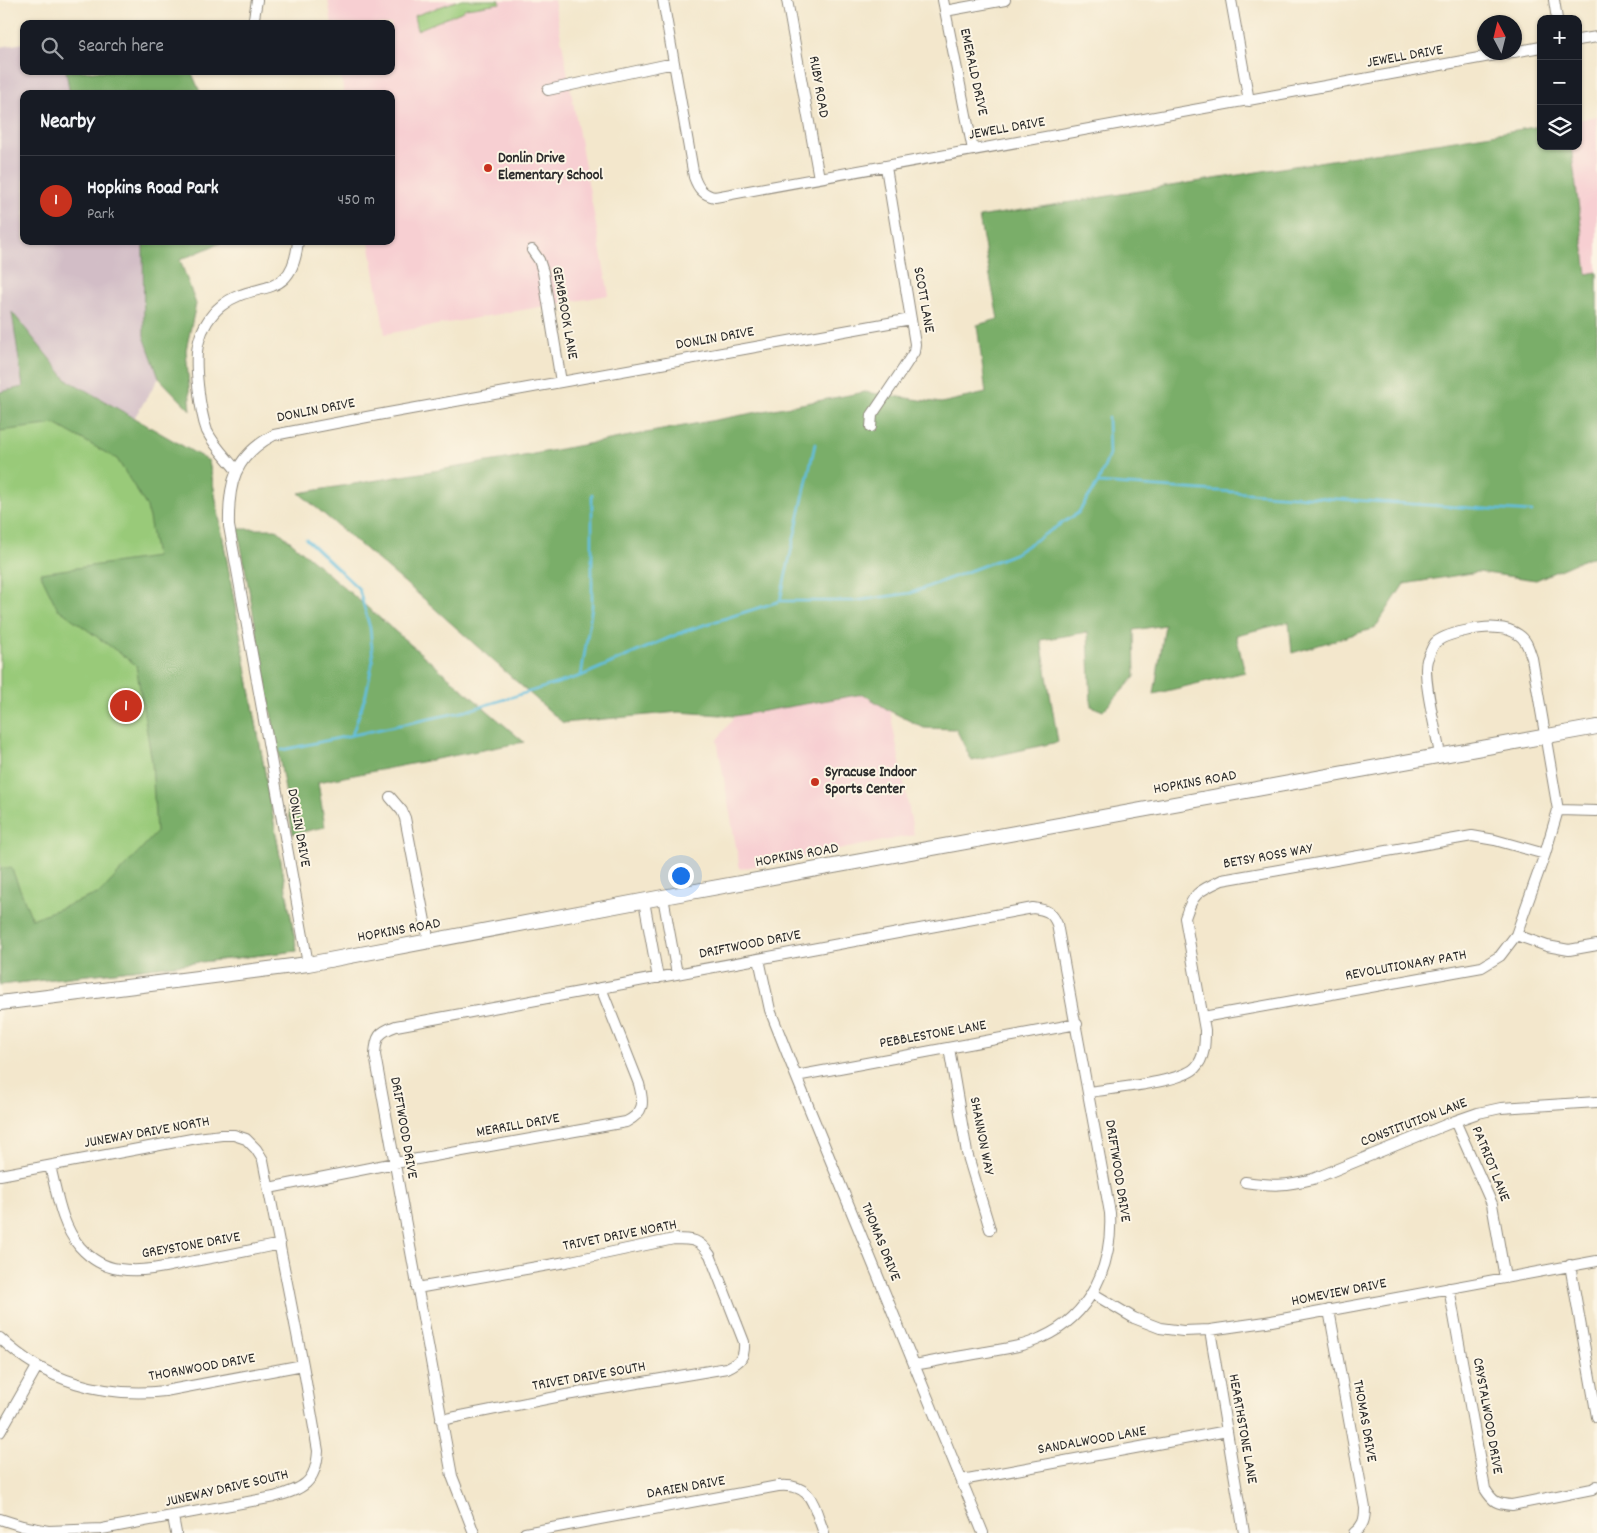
<!DOCTYPE html>
<meta charset="utf-8">
<style>
:root{--surface:#171b24;--page:#242831;--text:#f1f3f6;--muted:#9ea1a6;--line:#363941;--accent:#c8321e}
body{margin:0;font-family:Dekko,sans-serif;background:var(--page);color:var(--text)}
.controls{position:absolute;right:15px;top:15px;display:grid;overflow:hidden;border-radius:10px;box-shadow:0 1px 4px #0004}
.controls button{width:45px;height:45px;display:grid;place-items:center;padding:0;border:0;border-bottom:1px solid var(--line);background:var(--surface);color:var(--text);font:25px sans-serif}
.compass{position:absolute;left:1477px;top:15px;width:45px;height:45px;border-radius:50%;background:var(--surface);box-shadow:0 1px 4px #0004;rotate:353deg}
.you{position:absolute;left:680px;top:875px;width:18px;height:18px;margin:-12px;border:4px solid #fff;border-radius:50%;background:#1a73e8;box-shadow:0 0 0 8px #1a73e833}
.badge{display:grid;place-items:center;width:32px;height:32px;border-radius:50%;background:var(--accent);color:#fff;font-size:16px;font-weight:700}
.pin{position:absolute;translate:-50% -50%;border:2px solid #fff;box-shadow:0 1px 5px #0006}
.list{margin:0;padding:0;list-style:none}
h2{display:flex;justify-content:space-between;align-items:center;height:65px;margin:0;padding:0 20px;font-size:21px}
h2 small{font-size:16px;font-weight:400;color:var(--muted)}
.list li{display:grid;grid-template-columns:32px 1fr auto;gap:15px;align-items:center;box-sizing:border-box;height:90px;padding:0 20px;border-top:1px solid var(--line)}
.list b{display:block;font-size:19px;white-space:nowrap}
.list p{margin:0;font-size:16px;white-space:nowrap;color:var(--muted)}
.list em{font-size:16px;font-style:normal;color:var(--muted)}
.icon{flex:none;width:28px;height:28px;fill:none;stroke:currentColor;stroke-width:2;stroke-linecap:round;stroke-linejoin:round}
.map{position:relative;flex:none;width:1597px;height:1533px;overflow:hidden}
.search{position:absolute;background:var(--surface);box-shadow:0 1px 4px #0004;left:20px;top:20px;width:375px;height:55px;display:flex;align-items:center;gap:12px;box-sizing:border-box;padding:0 18px;border-radius:10px;color:var(--muted);font-size:19px}
.panel{position:absolute;background:var(--surface);box-shadow:0 1px 4px #0004;left:20px;top:90px;width:375px;height:155px;border-radius:10px}
.map>svg:first-child{display:block}
.built{fill:#f7cfd2}
.industrial{fill:#d2bdc6}
.green{fill:#99ca79;stroke:#627a52}
.forest{fill:#7aae69;stroke:#526c4a}
.lines{fill:none;stroke-linecap:round;stroke-linejoin:round}
.stream{stroke:#62bfe0;stroke-width:2.5}
.street-casing{stroke:#8f897c;stroke-width:12}
.secondary-casing{stroke:#8f897c;stroke-width:16}
.street{stroke:#fff;stroke-width:10}
.secondary{stroke:#fff;stroke-width:14}
.poi-dot{fill:#c8321e;stroke:#fcf5e5;stroke-width:2}
.labels{text-anchor:middle;dominant-baseline:central;stroke-width:4;stroke-linejoin:round;paint-order:stroke}
.street-label{font-size:15px;fill:#2b2b2b;stroke:#fcf5e5}
.poi-label{font-size:15px;font-weight:bold;fill:#2b2b2b;stroke:#fcf5e5;text-anchor:start}
</style>
<div class="map">
<svg width="1597" height="1533" viewBox="0 0 1597 1533">
<rect width="100%" height="100%" fill="#fcf5e5"/>
<filter id="ink" filterUnits="userSpaceOnUse"><feTurbulence type="fractalNoise" baseFrequency=".02" numOctaves="2"/><feDisplacementMap in="SourceGraphic" scale="10" xChannelSelector="R" yChannelSelector="G"/><feConvolveMatrix kernelMatrix="1 2 1 2 8 2 1 2 1" color-interpolation-filters="sRGB"/></filter>
<filter id="wash" filterUnits="userSpaceOnUse"><feTurbulence type="fractalNoise" baseFrequency=".0096" numOctaves="4" result="noise"/><feDisplacementMap in="SourceGraphic" scale="20" xChannelSelector="R" yChannelSelector="G"/><feGaussianBlur stdDeviation="1.12" result="paint"/><feColorMatrix in="noise" values="0 0 0 0 0 0 0 0 0 0 0 0 0 0 0 0 0 1.4 0 .05"/><feComposite in="paint" operator="in"/></filter>
<g filter="url(#wash)">
<rect width="100%" height="100%" fill="#f3e7cc"/>
<path class="built" d="M328,0H554L609,295L385,334L369,241H391V94H344L340,71H391V24H332Z
M1597,116V272L1587,274L1571,146H1578V120Z
M863,694L890,711L914,835L740,869L717,740L735,716Z"/>
<path class="industrial" d="M24,43V71H66L70,94H24V241H143L144,336L159,378L134,418L66,379L13,313L23,388L0,392V47Z"/>
<path class="green" d="M459,0H499L500,3L466,8L461,12L417,30L414,16Z
M0,392L209,461L297,951L0,985Z"/>
<path class="forest" d="M66,71H191L201,94H70Z
M1541,126V146H1571L1587,274L1597,272V556L1587,558L1536,580L1478,572L1404,584L1375,628L1292,653L1289,622L1236,635L1245,672L1154,694L1165,625L1134,630L1135,677L1103,711L1091,706L1088,632L1041,640L1058,742L972,761L956,729L924,728L890,711L863,694L735,716L679,712L563,723L424,599L299,493L518,457L865,392L941,403L986,393L977,325L998,319L979,217Z
M143,241H225L180,260L196,304L186,350L191,411L159,378L144,336Z
M12,312L66,379L209,461L297,951L0,985V869L11,867L32,919L100,893L156,833L152,762L136,665L57,608L40,573L156,557L147,507L117,459L55,424L0,431V392L23,387Z
M238,529H276L524,742L318,782L325,827L293,834Z"/>
<g class="lines">
<path class="stream" d="M1098,483L1109,455L1108,418
M306,539L359,589L370,628L373,660L366,694L352,735
M780,601L815,444
M581,676L592,606V495
M282,750L466,711L581,676L685,631L780,601H854L911,593L1014,554L1078,513L1098,483L1532,512"/>
</g>
</g>
<g filter="url(#ink)">
<g class="lines">
<defs>
<path id="street" d="M663,0L694,177C698,188 703,195 715,197L1512,52
M787,0L819,178
M943,0L973,150
M1231,0L1249,101
M1554,0L1557,19
M945,11L1005,0
M253,24L257,0
M1578,40L1597,37
M1514,52L1541,47
M548,90L674,63
M532,250L539,260L543,272L561,382
M871,427L872,415L903,369L914,352L915,344L886,167
M237,471C227,458 214,446 207,431C200,412 193,360 199,341C202,328 211,314 221,306C255,278 292,304 298,241
M390,797L402,811L405,818L429,942
M1558,810L1597,811
M663,897L677,974
M644,901L658,978
M1516,935L1547,946L1569,950L1597,945
M759,959L770,1010L796,1076L983,1533
M308,964L229,526C228,484 234,456 274,435L372,416L911,319
M1203,1017L1482,967L1500,956L1516,935L1545,854L1558,810L1532,658C1529,650 1527,640 1519,635C1513,631 1505,628 1498,628C1483,626 1445,633 1435,643C1432,647 1429,655 1427,660C1422,677 1437,735 1440,755
M949,1048L967,1153L990,1229
M796,1076L1077,1024
M1089,1092C1113,1088 1179,1083 1195,1068C1205,1058 1205,1043 1205,1030L1185,918C1193,893 1198,891 1222,880L1472,836L1495,840L1545,854
M1455,1121L1492,1204L1505,1278
M50,1166C57,1193 61,1225 80,1247C90,1258 104,1267 119,1269C144,1273 170,1266 194,1261C223,1256 252,1250 280,1244
M0,1175L197,1138L222,1135H234L246,1139L256,1149L263,1160L303,1365L318,1451C316,1483 303,1489 274,1497L102,1529L48,1531L22,1526L0,1519
M1245,1182C1273,1186 1285,1186 1313,1179L1455,1121L1478,1113L1501,1108L1597,1102
M269,1188L395,1163L626,1122C645,1112 644,1103 639,1084L601,988
M1570,1265L1597,1417
M417,1288L566,1262L674,1239C693,1239 699,1239 710,1255L744,1342C745,1358 740,1362 727,1368L566,1395L441,1420
M1449,1288L1485,1489C1493,1502 1497,1504 1512,1505L1592,1489L1597,1486
M1092,1293L1134,1318L1160,1328L1183,1331L1210,1330L1266,1322L1597,1261
M1329,1310L1365,1508C1365,1520 1363,1526 1354,1533
M1210,1330L1244,1533
M0,1338C45,1381 103,1398 165,1391L303,1365
M0,1432L37,1367
M962,1480L1227,1431
M173,1517L176,1533
M474,1533L452,1476L375,1055C376,1036 379,1032 396,1026L1033,908C1047,910 1052,912 1057,924L1110,1213C1113,1265 1091,1316 1041,1338C1025,1346 1004,1349 986,1352C963,1356 939,1360 915,1365
M525,1533L778,1486C813,1483 813,1505 824,1533"/>
<path id="secondary" d="M0,1003L308,964L663,897L1597,727"/>
</defs>
<use href="#street" class="street-casing"/>
<use href="#secondary" class="secondary-casing"/>
<use href="#street" class="street"/>
<use href="#secondary" class="secondary"/>
</g>
</g>
<g class="poi-dot">
<circle cx="488" cy="168" r="5"/>
<circle cx="815" cy="782" r="5"/>
</g>
<g class="labels">
<g class="street-label">
<text transform="translate(1405 57) rotate(-10)">JEWELL DRIVE</text>
<text transform="translate(973 72) rotate(78)">EMERALD DRIVE</text>
<text transform="translate(818 87) rotate(80)">RUBY ROAD</text>
<text transform="translate(1007 129) rotate(-10)">JEWELL DRIVE</text>
<text transform="translate(923 300) rotate(80)">SCOTT LANE</text>
<text transform="translate(564 313) rotate(80)">GEMBROOK LANE</text>
<text transform="translate(715 339) rotate(-10)">DONLIN DRIVE</text>
<text transform="translate(316 411) rotate(-11)">DONLIN DRIVE</text>
<text transform="translate(1195 783) rotate(-10)">HOPKINS ROAD</text>
<text transform="translate(298 828) rotate(80)">DONLIN DRIVE</text>
<text transform="translate(797 856) rotate(-10)">HOPKINS ROAD</text>
<text transform="translate(1268 857) rotate(-10)">BETSY ROSS WAY</text>
<text transform="translate(399 931) rotate(-10)">HOPKINS ROAD</text>
<text transform="translate(750 945) rotate(-11)">DRIFTWOOD DRIVE</text>
<text transform="translate(1406 966) rotate(-10)">REVOLUTIONARY PATH</text>
<text transform="translate(933 1035) rotate(-10)">PEBBLESTONE LANE</text>
<text transform="translate(1414 1123) rotate(-21)">CONSTITUTION LANE</text>
<text transform="translate(518 1126) rotate(-10)">MERRILL DRIVE</text>
<text transform="translate(403 1128) rotate(80)">DRIFTWOOD DRIVE</text>
<text transform="translate(147 1133) rotate(-10)">JUNEWAY DRIVE NORTH</text>
<text transform="translate(981 1136) rotate(79)">SHANNON WAY</text>
<text transform="translate(1490 1164) rotate(68)">PATRIOT LANE</text>
<text transform="translate(1117 1171) rotate(81)">DRIFTWOOD DRIVE</text>
<text transform="translate(620 1236) rotate(-11)">TRIVET DRIVE NORTH</text>
<text transform="translate(880 1242) rotate(68)">THOMAS DRIVE</text>
<text transform="translate(191 1246) rotate(-10)">GREYSTONE DRIVE</text>
<text transform="translate(1339 1293) rotate(-11)">HOMEVIEW DRIVE</text>
<text transform="translate(202 1368) rotate(-10)">THORNWOOD DRIVE</text>
<text transform="translate(589 1377) rotate(-10)">TRIVET DRIVE SOUTH</text>
<text transform="translate(1487 1416) rotate(80)">CRYSTALWOOD DRIVE</text>
<text transform="translate(1364 1421) rotate(80)">THOMAS DRIVE</text>
<text transform="translate(1242 1429) rotate(80)">HEARTHSTONE LANE</text>
<text transform="translate(1092 1441) rotate(-10)">SANDALWOOD LANE</text>
<text transform="translate(686 1488) rotate(-10)">DARIEN DRIVE</text>
<text transform="translate(227 1489) rotate(-13)">JUNEWAY DRIVE SOUTH</text>
</g>
<g class="poi-label">
<text x="498" y="159">Donlin Drive<tspan x="498" dy="17">Elementary School</tspan></text>
<text x="825" y="773">Syracuse Indoor<tspan x="825" dy="17">Sports Center</tspan></text>
</g>
</g>
</svg>
<div class="controls">
<button>+</button>
<button>−</button>
<button><svg class="icon" aria-label="layers" viewBox="0 0 24 24"><path d="M12 4l9 5-9 5-9-5zM3 14l9 5 9-5"/></svg></button>
</div>
<svg class="compass" viewBox="-18 -18 36 36"><path d="M0-13l5 13h-10z" fill="#e53935"/><path d="M0 13l5-13h-10z" fill="#9ea1a6"/></svg>
<div class="you"></div>
<div class="pin badge" style="left:126px;top:706px">1</div>
<div class="search"><svg class="icon" aria-label="search" viewBox="0 0 24 24"><circle cx="10" cy="10" r="6"/><path d="M15 15l6 6"/></svg>Search here</div>
<section class="panel">
<h2>Nearby<small></small></h2>
<ul class="list">
<li><span class="badge">1</span><div><b>Hopkins Road Park</b><p>Park</p></div><em>450 m</em></li>
</ul>
</section>
</div>
